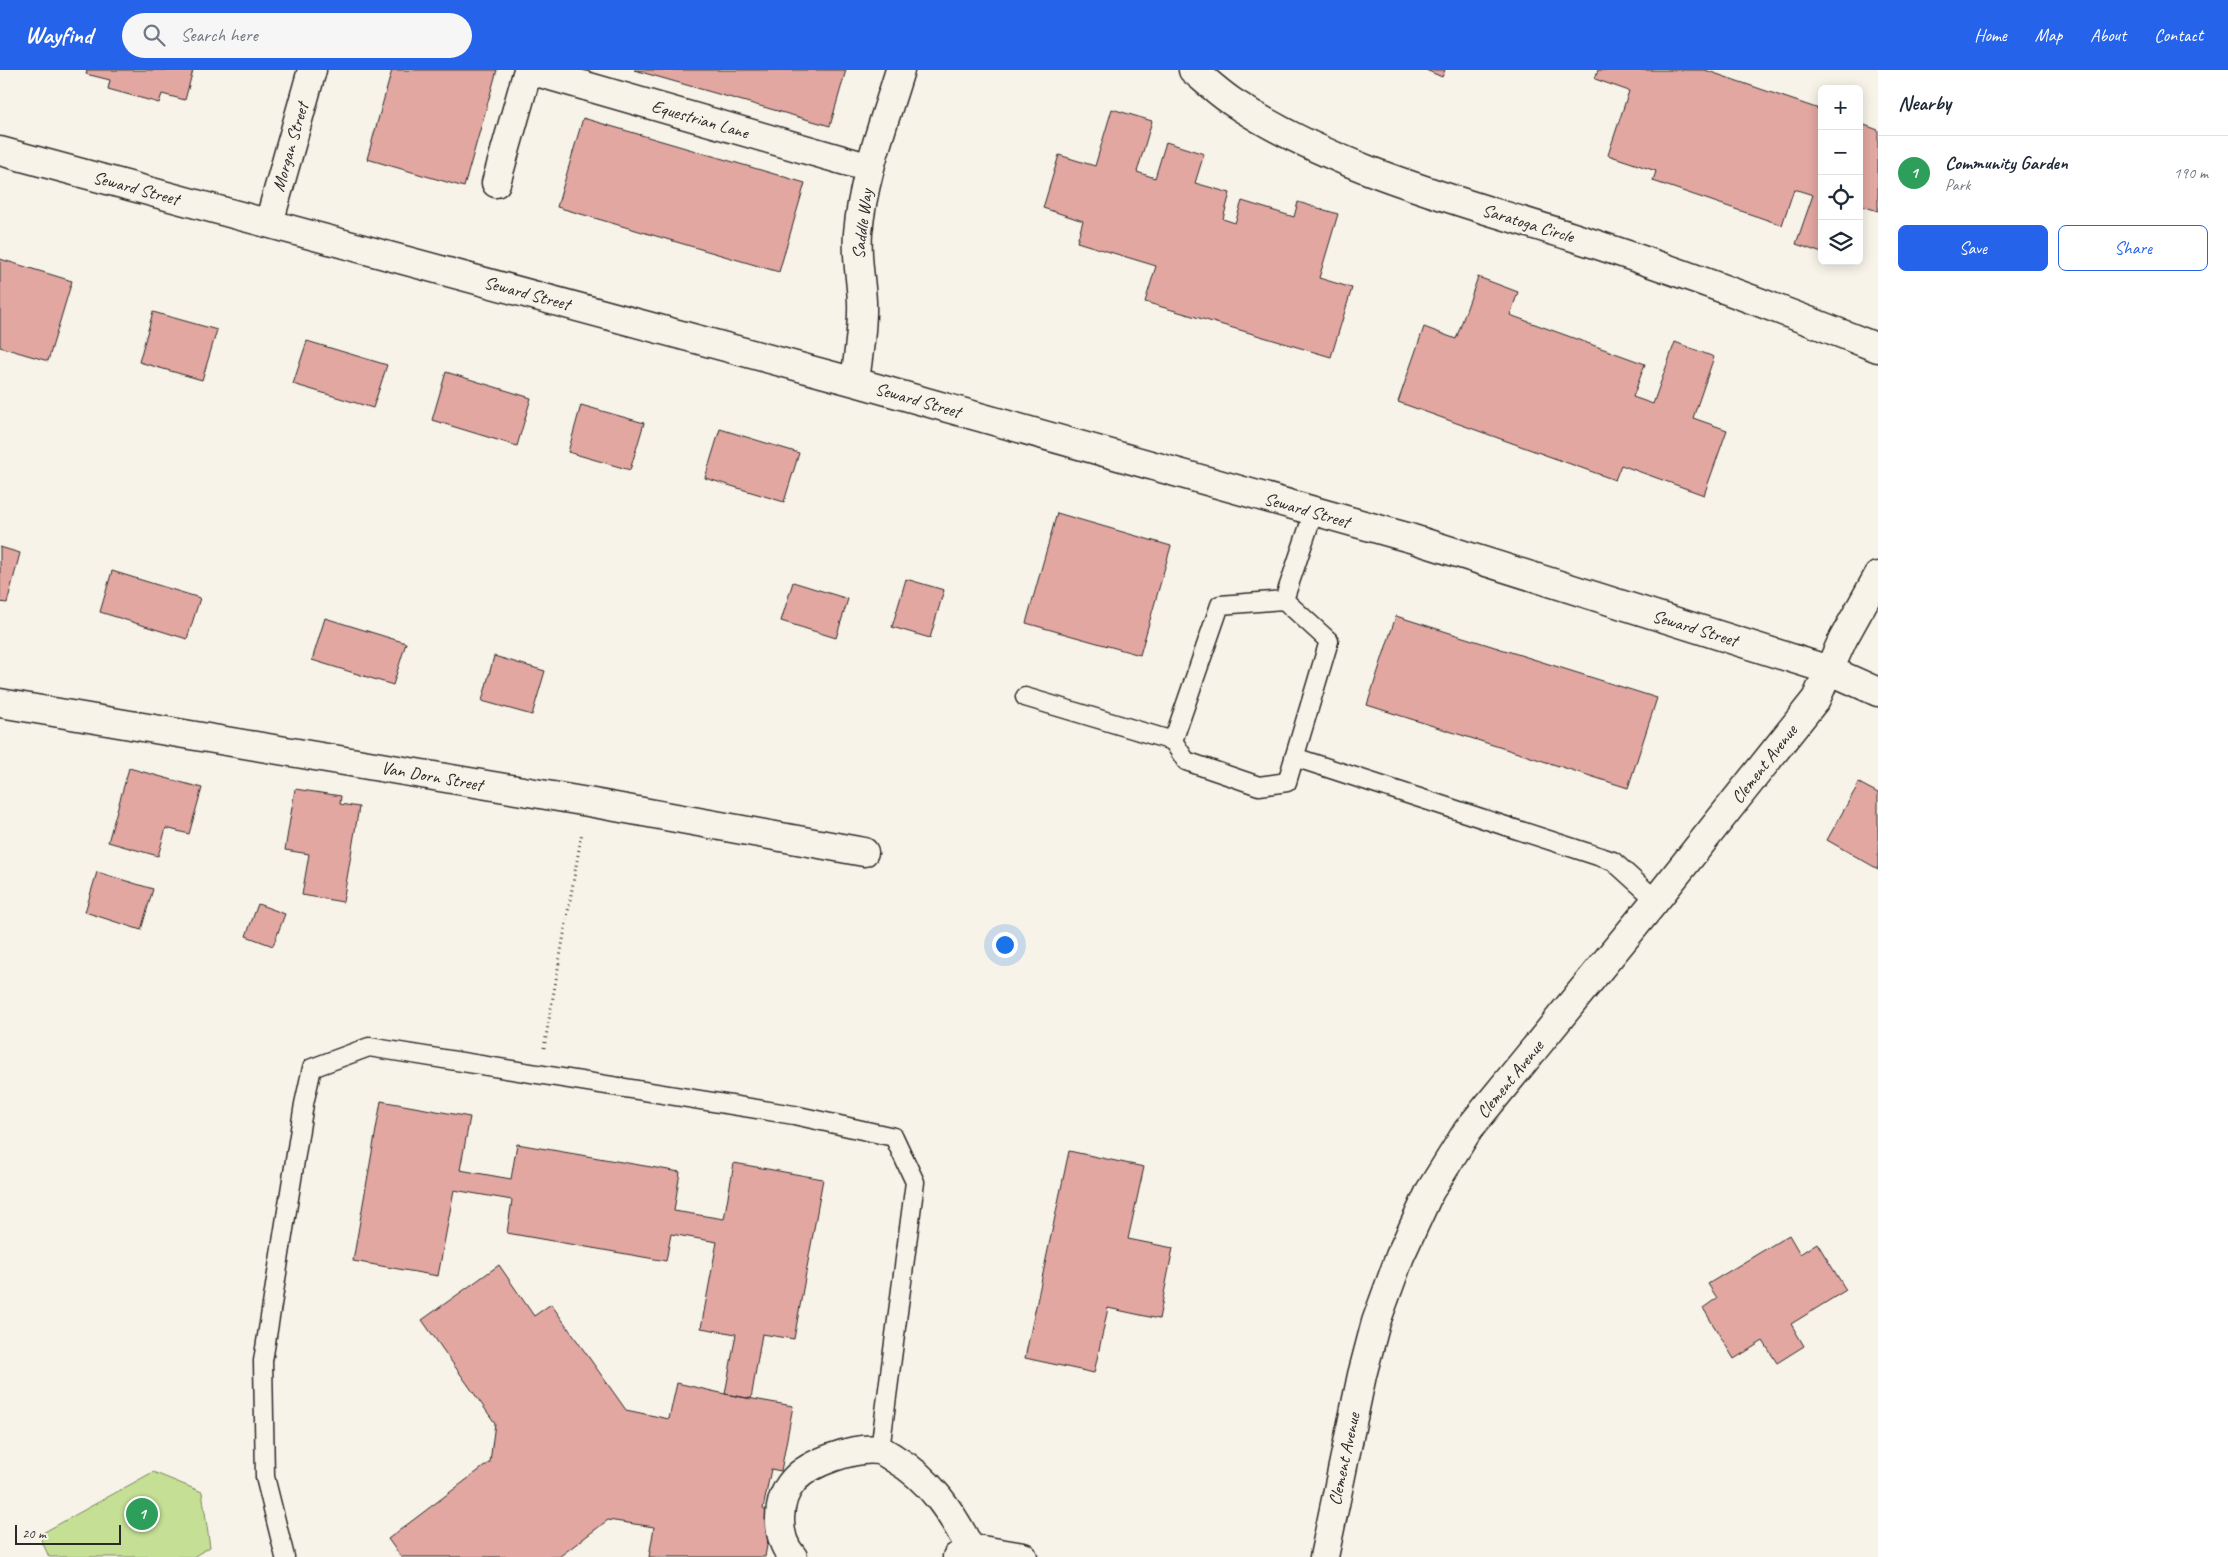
<!DOCTYPE html>
<meta charset="utf-8">
<style>
:root{--surface:#fff;--page:#f6f6f7;--text:#1f2937;--muted:#747a83;--line:#e0e1e3;--accent:#2563eb}
body{margin:0;font-family:Caveat,sans-serif;background:var(--page);color:var(--text)}
.controls{position:absolute;right:15px;top:15px;display:grid;overflow:hidden;border-radius:8px;box-shadow:0 2px 12px #0003}
.controls button{width:45px;height:45px;display:grid;place-items:center;padding:0;border:0;border-bottom:1px solid var(--line);background:var(--surface);color:var(--text);font:25px sans-serif}
.scale{position:absolute;left:15px;bottom:12px;width:106px;box-sizing:border-box;padding-left:5px;border:2px solid #2b2b2b;border-top:0;font-size:14px;line-height:18px;white-space:nowrap;color:#2b2b2b;-webkit-text-stroke:4px #f7f3e8;paint-order:stroke}
.you{position:absolute;left:1004px;top:874px;width:18px;height:18px;margin:-12px;border:4px solid #fff;border-radius:50%;background:#1a73e8;box-shadow:0 0 0 8px #1a73e833}
.badge{display:grid;place-items:center;width:32px;height:32px;border-radius:50%;background:var(--accent);color:#fff;font-size:16px;font-weight:700}
.pin{position:absolute;translate:-50% -50%;border:2px solid #fff;box-shadow:0 1px 5px #0006}
.list{margin:0;padding:0;list-style:none}
h2{display:flex;justify-content:space-between;align-items:center;height:65px;margin:0;padding:0 20px;font-size:21px}
h2 small{font-size:16px;font-weight:400;color:var(--muted)}
.list li{display:grid;grid-template-columns:32px 1fr auto;gap:15px;align-items:center;box-sizing:border-box;height:75px;padding:0 20px;border-top:1px solid var(--line)}
.list b{display:block;font-size:19px;white-space:nowrap}
.list p{margin:0;font-size:16px;white-space:nowrap;color:var(--muted)}
.list em{font-size:16px;font-style:normal;color:var(--muted)}
.actions{display:flex;gap:10px;padding:15px 20px}
.actions a{flex:1;padding:11px 0;border:1px solid var(--accent);border-radius:8px;text-align:center;font-size:18px;color:var(--accent)}
.actions .main{background:var(--accent);color:#fff}
.icon{flex:none;width:28px;height:28px;fill:none;stroke:currentColor;stroke-width:2;stroke-linecap:round;stroke-linejoin:round}
.map{position:relative;flex:none;width:1878px;height:1487px;overflow:hidden}
header{display:flex;align-items:center;gap:30px;box-sizing:border-box;height:70px;padding:0 25px;background:var(--accent);color:#fff}
header strong{font-size:24px}
nav{display:flex;gap:28px;margin-inline-start:auto;font-size:18px}
.search{width:350px;height:45px;background:var(--page);display:flex;align-items:center;gap:12px;box-sizing:border-box;padding:0 18px;border-radius:28px;color:var(--muted);font-size:19px}
main{display:flex}
aside{flex:1;background:var(--surface)}
.map>svg:first-child{display:block}
.green{fill:#c5df95;stroke:#788560}
.building{fill:#e2a7a1;stroke:#2b2b2b}
.lines{fill:none;stroke-linecap:round;stroke-linejoin:round}
.lane-casing{stroke:#2b2b2b;stroke-width:21}
.street-casing{stroke:#2b2b2b;stroke-width:31}
.path{stroke:#2b2b2b;stroke-width:3;stroke-dasharray:1 4;stroke-linecap:butt}
.lane{stroke:#f7f3e8;stroke-width:18}
.street{stroke:#f7f3e8;stroke-width:28}
.labels{text-anchor:middle;dominant-baseline:central;stroke-width:4.5;stroke-linejoin:round;paint-order:stroke}
.street-label{font-size:18px;fill:#2b2b2b;stroke:#f7f3e8}
</style>
<header>
<strong>Wayfind</strong>
<div class="search"><svg class="icon" aria-label="search" viewBox="0 0 24 24"><circle cx="10" cy="10" r="6"/><path d="M15 15l6 6"/></svg>Search here</div>
<nav><a>Home</a><a>Map</a><a>About</a><a>Contact</a></nav>
</header>
<main>
<div class="map">
<svg width="1878" height="1487" viewBox="0 0 1878 1487">
<rect width="100%" height="100%" fill="#f7f3e8"/>
<filter id="ink" filterUnits="userSpaceOnUse"><feTurbulence type="fractalNoise" baseFrequency=".02" numOctaves="2"/><feDisplacementMap in="SourceGraphic" scale="10" xChannelSelector="R" yChannelSelector="G"/><feConvolveMatrix kernelMatrix="1 2 1 2 8 2 1 2 1" color-interpolation-filters="sRGB"/></filter>
<g filter="url(#ink)">
<path class="green" d="M153,1402L202,1422L210,1477L193,1487H49L39,1465Z"/>
<path class="building" d="M87,0H193L185,30L162,24L159,33L108,19L110,10L86,4Z
M392,0H497L464,117L367,89Z
M634,0H846L830,56Z
M1426,0H1445L1442,7Z
M1598,0H1705L1822,40V183L1796,174L1813,125L1794,119L1782,155L1653,111L1656,101L1608,85L1629,21L1595,9Z
M1112,39L1152,51L1137,102L1155,108L1166,72L1204,84L1195,113L1230,123L1223,149L1235,153L1242,131L1294,147L1298,132L1338,144L1319,208L1352,218L1331,287L1145,232L1156,196L1077,172L1083,151L1043,138L1059,85L1095,96Z
M583,48L805,113L779,202L557,137Z
M1859,53L1878,60V141L1859,135Z
M0,189L72,211L48,291L0,277Z
M1478,207L1518,222L1510,245L1645,294L1633,327L1653,334L1675,272L1714,287L1693,348L1727,360L1704,425L1621,395L1615,410L1398,332L1424,257L1456,269Z
M153,242L217,260L202,310L139,292Z
M307,271L387,295L373,338L293,314Z
M446,302L531,328L517,376L432,350Z
M581,335L644,353L630,400L568,382Z
M720,359L799,383L784,432L705,408Z
M1057,443L1171,476L1140,585L1026,553Z
M0,477L20,483L7,533L0,532Z
M112,501L200,528L187,569L100,542Z
M906,509L944,520L930,568L892,557Z
M793,512L848,529L836,568L781,551Z
M1396,546L1657,628L1628,718L1367,635Z
M325,548L406,573L393,615L312,590Z
M494,586L545,601L532,645L482,631Z
M129,698L202,718L189,764L166,758L158,786L108,772Z
M1859,713L1878,723V799L1827,770Z
M295,719L341,726L340,734L359,737L343,832L302,825L309,784L285,780Z
M97,802L153,819L141,860L85,842Z
M258,834L285,844L273,876L246,866Z
M381,1031L470,1047L460,1100L511,1109L517,1074L680,1102L674,1141L724,1149L734,1093L823,1109L794,1269L762,1264L751,1329L725,1324L736,1264L701,1258L717,1172L671,1164L666,1191L507,1163L512,1130L454,1120L438,1206L353,1191Z
M1069,1081L1144,1097L1128,1169L1173,1178L1159,1249L1108,1238L1094,1303L1025,1288Z
M1789,1165L1800,1184L1817,1173L1846,1220L1791,1254L1804,1276L1777,1293L1763,1271L1734,1289L1703,1238L1717,1228L1708,1214Z
M499,1195L534,1246L551,1234L626,1340L669,1349L677,1313L725,1324L793,1336L781,1401L771,1399L763,1439L772,1446L765,1487H649L654,1457L608,1450L559,1487H401L388,1469L490,1392L495,1353L422,1250Z"/>
<g class="lines">
<defs>
<path id="lane" d="M1284,530L1314,441
M1025,627L1173,671L1186,691L1259,716L1287,712L1329,571L1284,530L1220,535L1173,671
M1294,687L1613,791L1656,830
M285,1487L265,1407L263,1291L304,1034L312,998L369,977L794,1045L894,1067L915,1112L880,1380"/>
<path id="street" d="M530,0L870,98
M1193,0C1206,11 1220,24 1234,33C1337,100 1454,129 1570,166C1674,199 1777,238 1878,278
M0,81L855,312L1410,468L1829,600L1878,622
M496,113L528,0
M269,153L312,0
M855,312C858,285 863,259 862,232C861,208 856,187 858,163C863,107 884,53 900,0
M0,633L588,732L864,782
M970,1478L1023,1487
M793,1487C775,1467 776,1430 794,1410C810,1392 855,1377 878,1380C884,1381 890,1386 895,1389C930,1409 952,1443 970,1478L957,1487
M1324,1487L1362,1305L1376,1252L1400,1186L1430,1121L1468,1060L1656,830L1816,629L1843,569L1878,506"/>
</defs>
<use href="#lane" class="lane-casing"/>
<use href="#street" class="street-casing"/>
<path class="path" d="M544,978L582,762"/>
<use href="#lane" class="lane"/>
<use href="#street" class="street"/>
</g>
</g>
<g class="labels">
<g class="street-label">
<text transform="translate(700 49) rotate(16)">Equestrian Lane</text>
<text transform="translate(290 77) rotate(-74)">Morgan Street</text>
<text transform="translate(136 118) rotate(15)">Seward Street</text>
<text transform="translate(1528 153) rotate(17)">Saratoga Circle</text>
<text transform="translate(862 154) rotate(-83)">Saddle Way</text>
<text transform="translate(527 223) rotate(15)">Seward Street</text>
<text transform="translate(918 330) rotate(16)">Seward Street</text>
<text transform="translate(1307 440) rotate(16)">Seward Street</text>
<text transform="translate(1695 558) rotate(17)">Seward Street</text>
<text transform="translate(1764 694) rotate(-52)">Clement Avenue</text>
<text transform="translate(432 706) rotate(10)">Van Dorn Street</text>
<text transform="translate(1510 1009) rotate(-51)">Clement Avenue</text>
<text transform="translate(1344 1389) rotate(-78)">Clement Avenue</text>
</g>
</g>
</svg>
<div class="controls">
<button>+</button>
<button>−</button>
<button><svg class="icon" aria-label="locate" viewBox="0 0 24 24"><circle cx="12" cy="12" r="6"/><path d="M12 2v4M12 18v4M2 12h4M18 12h4"/></svg></button>
<button><svg class="icon" aria-label="layers" viewBox="0 0 24 24"><path d="M12 4l9 5-9 5-9-5zM3 14l9 5 9-5"/></svg></button>
</div>
<div class="scale">20 m</div>
<div class="you"></div>
<div class="pin badge" style="left:142px;top:1444px;background:#2e9e5b">1</div>
</div>
<aside>
<h2>Nearby<small></small></h2>
<ul class="list">
<li><span class="badge" style="background:#2e9e5b">1</span><div><b>Community Garden</b><p>Park</p></div><em>190 m</em></li>
</ul>
<div class="actions"><a class="main">Save</a><a>Share</a></div>
</aside>
</main>
